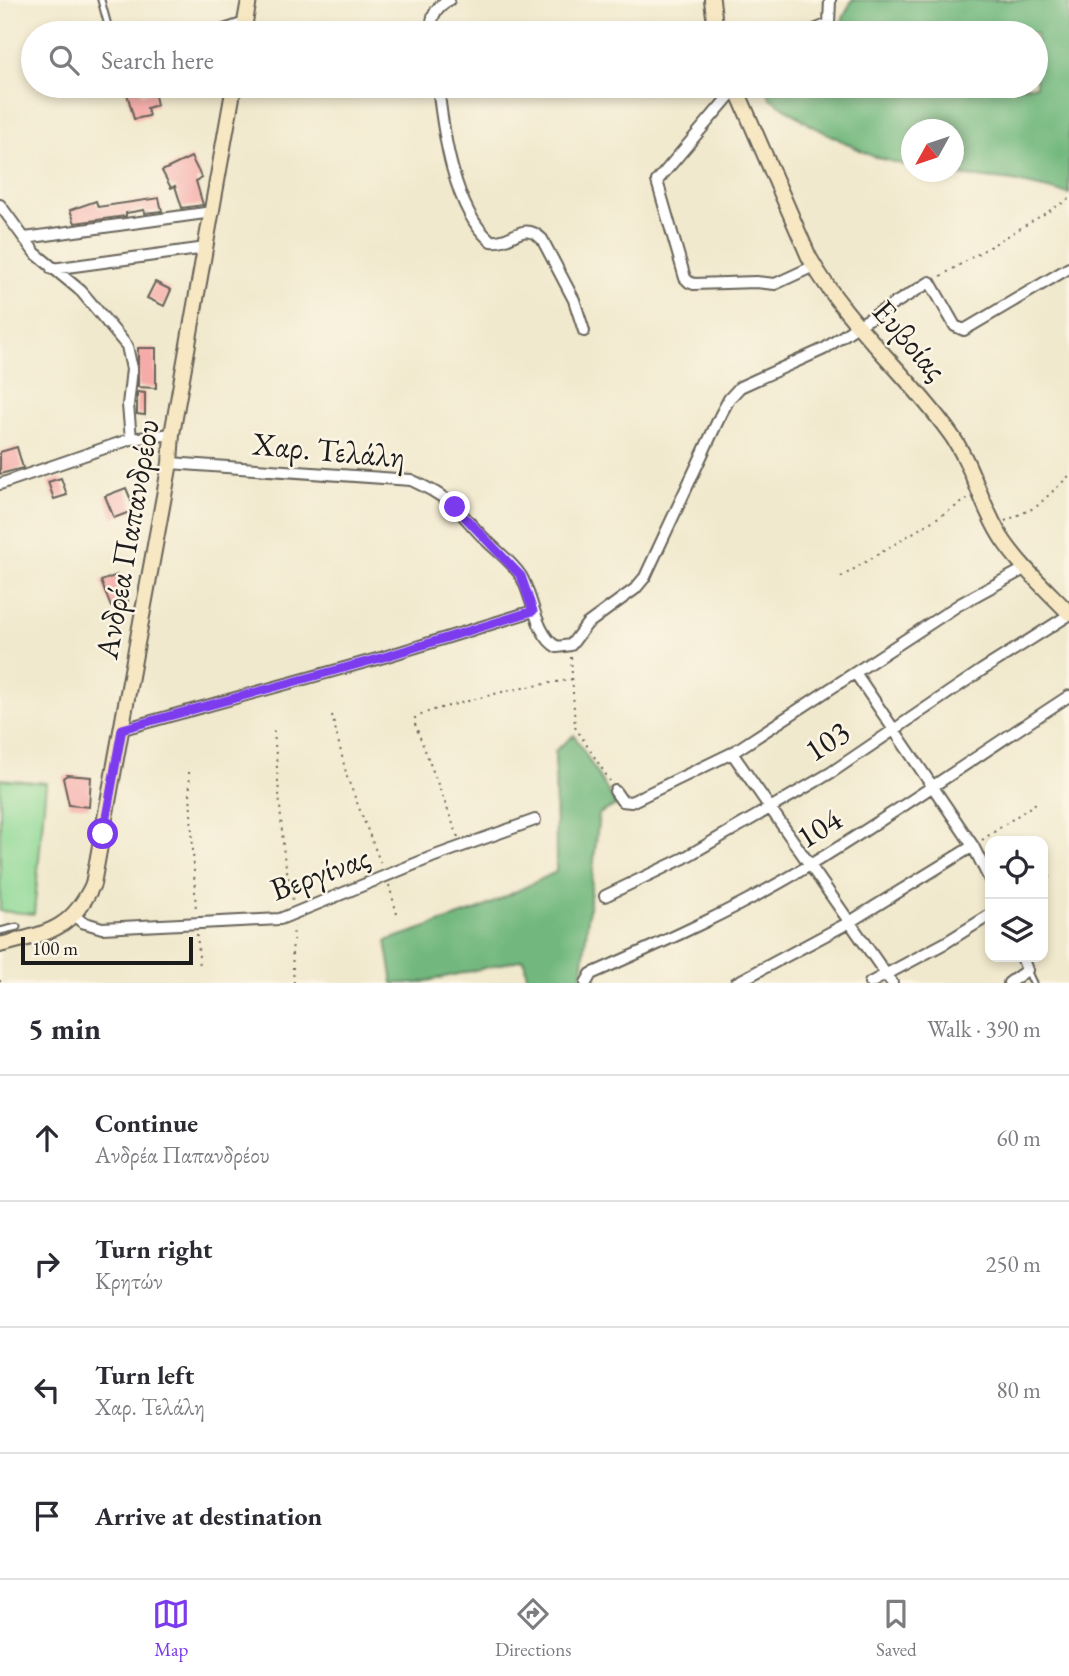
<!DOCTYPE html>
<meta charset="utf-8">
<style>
:root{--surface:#fff;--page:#f2f2f3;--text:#2b2b33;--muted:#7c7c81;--line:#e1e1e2;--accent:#7c3aed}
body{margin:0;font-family:"EB Garamond",serif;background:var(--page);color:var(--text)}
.controls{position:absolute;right:21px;bottom:21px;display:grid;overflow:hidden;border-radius:14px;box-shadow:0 4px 10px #0003}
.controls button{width:63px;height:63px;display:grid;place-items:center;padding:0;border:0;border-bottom:2px solid var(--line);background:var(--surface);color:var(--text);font:35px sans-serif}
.compass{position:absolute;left:901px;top:119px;width:63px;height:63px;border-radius:50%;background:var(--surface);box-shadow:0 4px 10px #0003;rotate:230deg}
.scale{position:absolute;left:21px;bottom:18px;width:172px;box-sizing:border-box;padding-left:7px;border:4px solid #1c1c1c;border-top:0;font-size:19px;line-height:24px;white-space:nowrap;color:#1c1c1c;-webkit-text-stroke:5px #fcf5e5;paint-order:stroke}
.stop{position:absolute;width:21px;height:21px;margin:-16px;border:5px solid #7c3aed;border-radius:50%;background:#fff}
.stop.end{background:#7c3aed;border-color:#fff;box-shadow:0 2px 7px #0008}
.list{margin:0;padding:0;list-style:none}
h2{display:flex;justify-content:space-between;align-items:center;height:91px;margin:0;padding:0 28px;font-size:30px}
h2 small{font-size:23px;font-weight:400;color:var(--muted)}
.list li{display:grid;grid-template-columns:46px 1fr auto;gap:21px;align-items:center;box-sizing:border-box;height:126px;padding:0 28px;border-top:2px solid var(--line)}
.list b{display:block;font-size:26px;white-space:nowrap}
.list p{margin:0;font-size:23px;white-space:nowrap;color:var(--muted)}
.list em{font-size:23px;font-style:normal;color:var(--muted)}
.icon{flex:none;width:38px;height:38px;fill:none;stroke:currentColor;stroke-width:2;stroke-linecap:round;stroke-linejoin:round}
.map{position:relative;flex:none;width:1069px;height:983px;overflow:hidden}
.search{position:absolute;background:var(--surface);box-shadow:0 4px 10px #0003;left:21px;right:21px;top:21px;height:77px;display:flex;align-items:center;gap:18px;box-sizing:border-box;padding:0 24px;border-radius:38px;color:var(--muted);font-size:26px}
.sheet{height:595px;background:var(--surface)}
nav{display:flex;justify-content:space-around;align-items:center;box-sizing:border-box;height:98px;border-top:2px solid var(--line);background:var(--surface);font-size:19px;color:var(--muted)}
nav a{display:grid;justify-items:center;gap:4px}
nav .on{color:var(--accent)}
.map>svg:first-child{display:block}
.green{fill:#8dd894;stroke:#547a58;stroke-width:2}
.forest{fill:#72b87e;stroke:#476a4d;stroke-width:2}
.building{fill:#f5aca9}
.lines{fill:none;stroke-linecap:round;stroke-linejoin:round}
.lane-casing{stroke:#67645a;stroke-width:9}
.street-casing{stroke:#67645a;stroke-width:14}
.secondary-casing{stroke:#67645a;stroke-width:18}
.path{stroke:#67645a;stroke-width:2;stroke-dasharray:2 5;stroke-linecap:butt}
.lane{stroke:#fff;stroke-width:5}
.street{stroke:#fff;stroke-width:10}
.secondary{stroke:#f7e8c3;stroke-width:14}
.route{stroke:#7c3aed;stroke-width:9}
.labels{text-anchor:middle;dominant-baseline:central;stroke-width:5;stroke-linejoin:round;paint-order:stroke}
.street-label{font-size:32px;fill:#1c1c1c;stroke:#fcf5e5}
</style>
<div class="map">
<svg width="1069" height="983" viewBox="0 0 1069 983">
<rect width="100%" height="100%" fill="#fcf5e5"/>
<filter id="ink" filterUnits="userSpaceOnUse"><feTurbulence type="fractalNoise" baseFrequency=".0143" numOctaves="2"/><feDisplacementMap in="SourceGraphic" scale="14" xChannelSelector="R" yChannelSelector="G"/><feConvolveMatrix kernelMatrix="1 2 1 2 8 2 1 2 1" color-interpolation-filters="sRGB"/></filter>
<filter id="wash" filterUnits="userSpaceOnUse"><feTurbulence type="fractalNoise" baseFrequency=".00686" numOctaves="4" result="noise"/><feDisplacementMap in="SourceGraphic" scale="28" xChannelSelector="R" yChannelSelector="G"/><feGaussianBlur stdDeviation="1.57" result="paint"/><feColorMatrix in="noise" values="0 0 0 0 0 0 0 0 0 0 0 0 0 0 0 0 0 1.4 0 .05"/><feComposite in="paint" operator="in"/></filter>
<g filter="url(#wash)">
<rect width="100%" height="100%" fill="#f1e9cd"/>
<path class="green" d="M0,779L46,783L34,914L0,911Z"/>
<path class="forest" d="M852,0H1069V194L1013,181L929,172H954V130H912L911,167L872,156L812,126L770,98L766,86H1036V33H836Z
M574,735L616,805L599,814L581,983H528L524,959L418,983H393L386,941L480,909L556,872L555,751Z"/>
<g id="blocks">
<path class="building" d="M125,86H140L142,94L154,91L157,105L147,108L149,116L134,119Z
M191,157L202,178L196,181L203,205L182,208L175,186L171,188L162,171Z
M159,198L162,211L145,213L144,210L126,213V216L75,223L70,210L96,201L98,207Z
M155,282L171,290L164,306L147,298Z
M138,348H156V388L138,387Z
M137,392L145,393V415L137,414Z
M17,447L23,468L0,474V452Z
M61,478L67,495L54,499L48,482Z
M126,488L135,510L114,518L105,496Z
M117,575L128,601L111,607L101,581Z
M67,775L91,777L89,807L69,805L63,778Z"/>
</g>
</g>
<g filter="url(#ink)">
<use href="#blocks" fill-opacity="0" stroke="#67645a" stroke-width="2"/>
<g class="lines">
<defs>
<path id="lane" d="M101,0L110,33
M0,931L17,927
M1027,970L1033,983"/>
<path id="street" d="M215,33L245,23
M432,33C430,18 435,7 449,0
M807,33L829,24L830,0
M438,86C443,131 454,211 491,241C512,244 522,220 542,239L574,300L584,331
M736,88L657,181L685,278L689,282L694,284L756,282L775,284L814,266
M0,205L35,253L81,291L127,346L132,369L128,405L131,439
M25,238L212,212
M52,269L206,248
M170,463L411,480C428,488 444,496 457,509C467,519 476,531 487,541C498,552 512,562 521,576C532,594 536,636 557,647L571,645L587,624L635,589L645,577L721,414L729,399L740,387L824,349L859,325L930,282L955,326L964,330L1069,268
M0,484L131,439L172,434
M856,674L973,846L990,880
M123,729L384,657L533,611
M732,753L892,983
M615,791L622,801L631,802L732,753L960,604L1026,568
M605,896L684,858L832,772L982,670L1069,615
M75,916L82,922L102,928L280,919L432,857L535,820
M586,983L591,974C666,941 741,907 810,865C899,811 983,752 1069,696
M736,983L848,923L973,846
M870,983L945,943L990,915
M1009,983L1027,970L1022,957"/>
<path id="secondary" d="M712,0L716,33
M243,33L249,0
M735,86L809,257C845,322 906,372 949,432C973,464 980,504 1001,537C1019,565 1046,589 1069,613
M0,945C47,933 71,931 93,884L170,463L172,434L234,86"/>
</defs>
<use href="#lane" class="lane-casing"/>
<use href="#street" class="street-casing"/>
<use href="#secondary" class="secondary-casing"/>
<path class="path" d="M941,276L1069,199
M1005,521L1036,507L1069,476
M841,577L968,499
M571,657L575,727L610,781
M332,715L347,777L381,864
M274,731L284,856L293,901
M189,772L196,911
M458,837L415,724V718L430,711L506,691L573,679
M982,840L1036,803
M1043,881L1052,875
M389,885L397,914
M197,934L200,968
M0,980V983
M294,983L292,954L294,927"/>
<use href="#lane" class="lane"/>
<use href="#street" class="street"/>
<use href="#secondary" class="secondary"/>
</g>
</g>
<g class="lines" filter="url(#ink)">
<path class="route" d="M103,834L122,729L384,657L533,611L521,576L455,507"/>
</g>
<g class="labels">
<g class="street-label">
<text transform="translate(910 340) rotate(49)">Ευβοίας</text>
<text transform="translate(329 450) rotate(5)">Χαρ. Τελάλη</text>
<text transform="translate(127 539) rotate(-80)">Ανδρέα Παπανδρέου</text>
<text transform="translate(827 741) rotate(-33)">103</text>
<text transform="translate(819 828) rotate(-32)">104</text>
<text transform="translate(320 873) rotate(-20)">Βεργίνας</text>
</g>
</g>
</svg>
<div class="controls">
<button><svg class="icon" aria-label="locate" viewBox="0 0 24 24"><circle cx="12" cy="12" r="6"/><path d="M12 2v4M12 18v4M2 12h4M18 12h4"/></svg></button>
<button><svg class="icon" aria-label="layers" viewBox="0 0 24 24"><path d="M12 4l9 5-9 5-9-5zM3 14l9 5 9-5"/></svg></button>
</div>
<svg class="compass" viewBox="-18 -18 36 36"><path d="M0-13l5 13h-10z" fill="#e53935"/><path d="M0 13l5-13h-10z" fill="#7c7c81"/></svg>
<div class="scale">100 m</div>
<div class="stop" style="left:103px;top:834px"></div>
<div class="stop end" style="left:455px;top:507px"></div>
<div class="search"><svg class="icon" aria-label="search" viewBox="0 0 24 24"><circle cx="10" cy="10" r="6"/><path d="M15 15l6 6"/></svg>Search here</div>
</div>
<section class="sheet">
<h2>5 min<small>Walk · 390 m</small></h2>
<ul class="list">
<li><svg class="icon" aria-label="ahead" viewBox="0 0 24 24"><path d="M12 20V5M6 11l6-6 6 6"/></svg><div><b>Continue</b><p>Ανδρέα Παπανδρέου</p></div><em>60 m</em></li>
<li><svg class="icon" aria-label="right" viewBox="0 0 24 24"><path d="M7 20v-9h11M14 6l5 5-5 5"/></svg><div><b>Turn right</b><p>Κρητών</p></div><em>250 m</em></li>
<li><svg class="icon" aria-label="left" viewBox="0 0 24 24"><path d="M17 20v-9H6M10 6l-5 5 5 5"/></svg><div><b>Turn left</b><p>Χαρ. Τελάλη</p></div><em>80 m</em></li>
<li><svg class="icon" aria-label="arrive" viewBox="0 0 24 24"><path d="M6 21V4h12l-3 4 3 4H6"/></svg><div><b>Arrive at destination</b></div></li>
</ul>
</section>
<nav>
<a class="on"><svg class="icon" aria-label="map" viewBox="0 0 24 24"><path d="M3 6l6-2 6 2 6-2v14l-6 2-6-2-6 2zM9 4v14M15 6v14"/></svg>Map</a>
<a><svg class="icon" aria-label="directions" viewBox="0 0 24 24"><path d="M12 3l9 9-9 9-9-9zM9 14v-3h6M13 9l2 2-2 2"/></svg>Directions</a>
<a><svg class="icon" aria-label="saved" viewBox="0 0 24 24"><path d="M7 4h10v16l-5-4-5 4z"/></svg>Saved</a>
</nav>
